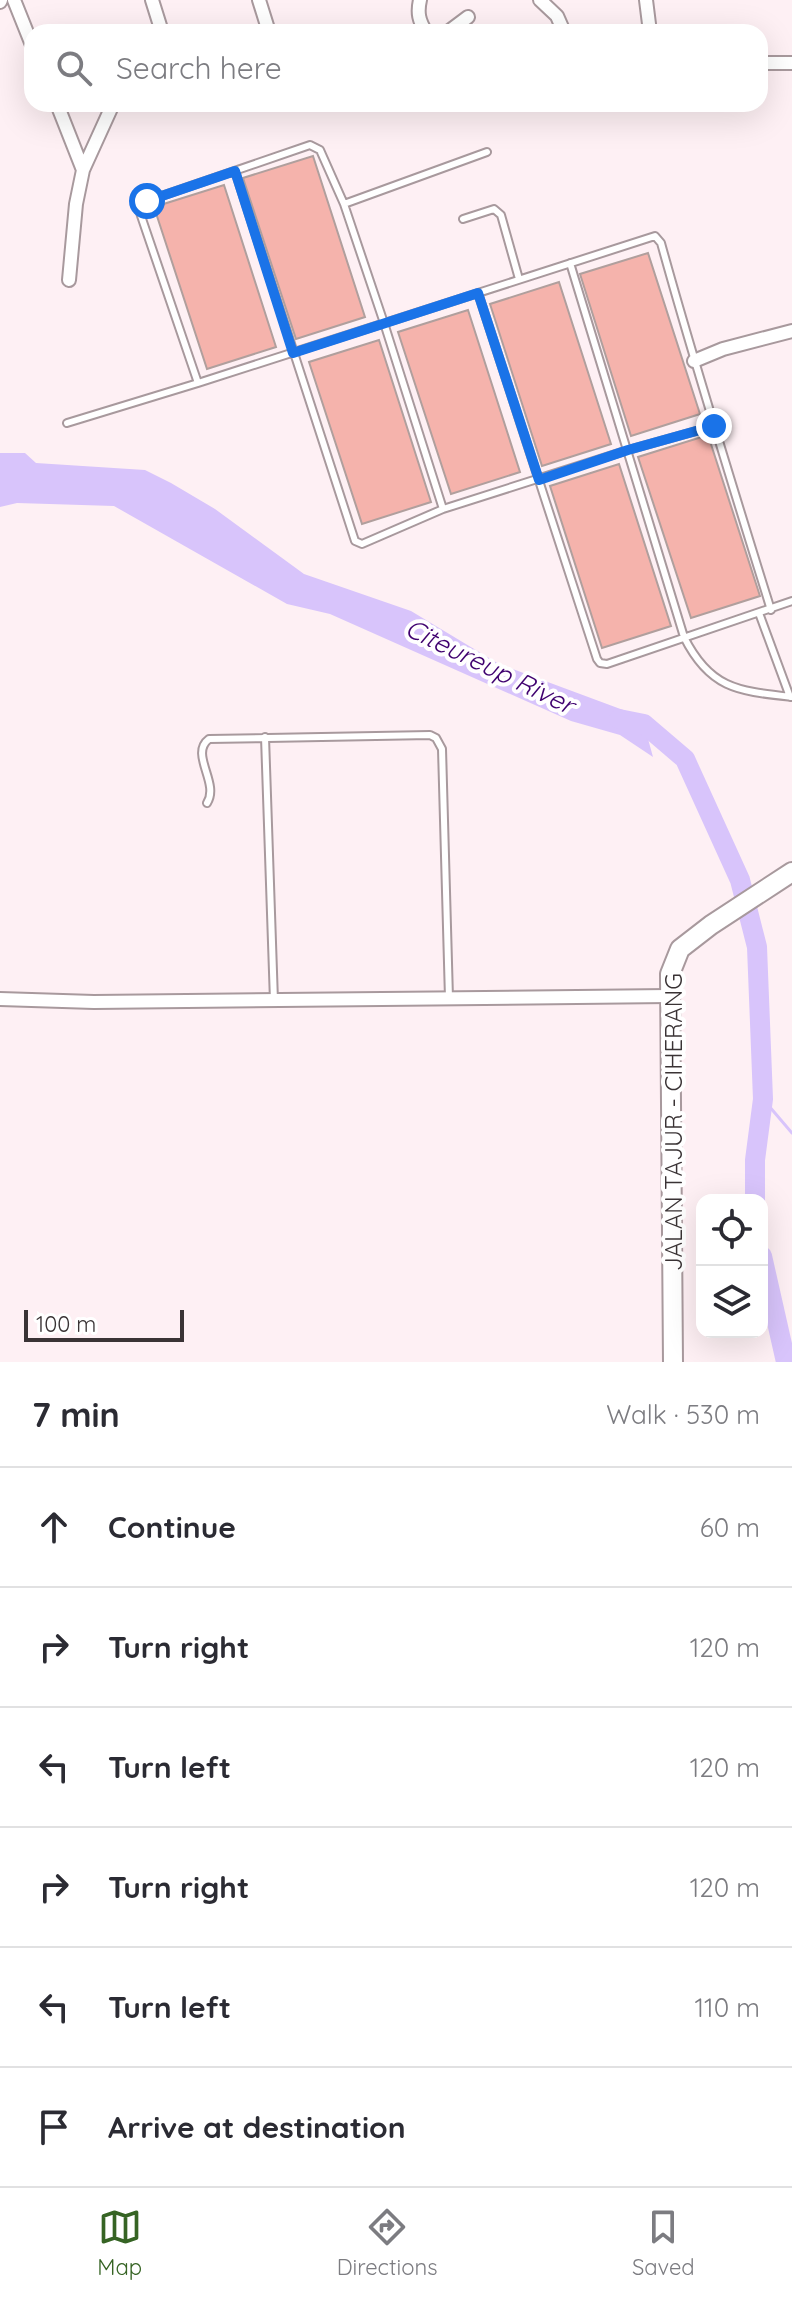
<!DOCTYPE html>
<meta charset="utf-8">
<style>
:root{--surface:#fff;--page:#f7f7f7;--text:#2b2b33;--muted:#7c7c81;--line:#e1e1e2;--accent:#366424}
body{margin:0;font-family:Quicksand,sans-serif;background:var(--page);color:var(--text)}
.controls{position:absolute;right:24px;bottom:24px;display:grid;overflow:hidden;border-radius:16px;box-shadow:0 8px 32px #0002}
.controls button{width:72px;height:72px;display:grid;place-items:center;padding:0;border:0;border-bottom:2px solid var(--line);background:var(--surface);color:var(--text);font:40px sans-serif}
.scale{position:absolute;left:24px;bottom:20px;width:160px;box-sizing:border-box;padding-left:8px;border:4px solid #3a3335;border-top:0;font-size:22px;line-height:28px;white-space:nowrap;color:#3a3335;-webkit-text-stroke:6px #fff;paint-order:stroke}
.stop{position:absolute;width:24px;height:24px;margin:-18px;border:6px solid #1a73e8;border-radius:50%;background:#fff}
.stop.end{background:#1a73e8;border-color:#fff;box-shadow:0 2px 8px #0008}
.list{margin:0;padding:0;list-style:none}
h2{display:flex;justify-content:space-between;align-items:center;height:104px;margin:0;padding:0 32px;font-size:34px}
h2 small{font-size:26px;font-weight:400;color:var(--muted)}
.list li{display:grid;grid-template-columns:52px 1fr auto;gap:24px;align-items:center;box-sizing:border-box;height:120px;padding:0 32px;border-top:2px solid var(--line)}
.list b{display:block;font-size:30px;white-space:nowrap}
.list em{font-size:26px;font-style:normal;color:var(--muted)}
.icon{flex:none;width:44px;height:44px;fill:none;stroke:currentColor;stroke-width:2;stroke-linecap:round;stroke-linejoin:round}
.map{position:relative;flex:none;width:792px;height:1362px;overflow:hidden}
.search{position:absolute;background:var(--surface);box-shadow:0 8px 32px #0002;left:24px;right:24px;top:24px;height:88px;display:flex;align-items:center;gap:20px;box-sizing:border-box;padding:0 28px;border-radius:24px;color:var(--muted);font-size:30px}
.sheet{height:824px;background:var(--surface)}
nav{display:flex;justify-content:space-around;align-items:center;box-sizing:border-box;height:112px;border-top:2px solid var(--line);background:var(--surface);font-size:22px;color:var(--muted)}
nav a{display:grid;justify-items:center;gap:4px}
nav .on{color:var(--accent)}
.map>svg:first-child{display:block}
.water{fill:#d8c4fb}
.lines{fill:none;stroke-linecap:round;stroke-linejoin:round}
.stream{stroke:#d8c4fb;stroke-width:3}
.river{stroke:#d8c4fb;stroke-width:20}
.building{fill:#f5b3ac;stroke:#b09f9d;stroke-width:2}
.service-casing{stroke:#a8999d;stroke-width:10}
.minor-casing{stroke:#a8999d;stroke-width:16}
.secondary-casing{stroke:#a8999d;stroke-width:22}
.service{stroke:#fff;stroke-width:6}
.minor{stroke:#fff;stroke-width:12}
.secondary{stroke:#fff;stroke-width:18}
.route{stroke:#1a73e8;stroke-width:10}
.labels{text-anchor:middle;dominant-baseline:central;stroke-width:8;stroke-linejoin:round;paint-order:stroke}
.street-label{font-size:24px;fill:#3a3335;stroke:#fff}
.water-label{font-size:26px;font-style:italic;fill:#3f016f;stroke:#fff}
</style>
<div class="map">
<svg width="792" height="1362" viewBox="0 0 792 1362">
<rect width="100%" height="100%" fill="#fef0f4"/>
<path class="water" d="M0,453H25L36,463L145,470L171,483L215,509L304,574L411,611L499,664L642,717L653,757L620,735L571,721L330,614L287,604L114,506L17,503L0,507Z"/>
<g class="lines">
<path class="stream" d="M763,1099L792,1133"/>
<path class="river" d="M619,719L644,724L685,759L740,880L757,947L763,1099L755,1160V1200
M762,1256L786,1362"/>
</g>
<path class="building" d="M313,156L365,317L296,339L243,178Z
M224,185L276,347L207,369L154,207Z
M648,253L700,414L631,436L580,274Z
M559,282L611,444L542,466L490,304Z
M468,310L520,472L451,494L398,332Z
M379,340L431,502L362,524L309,362Z
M708,435L760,596L691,618L638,457Z
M619,464L671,626L602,648L550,486Z"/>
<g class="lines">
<defs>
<path id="service" d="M235,171L355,541L362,544L443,509
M344,204L487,152
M463,219L494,209L501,215L519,279
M570,263L684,637C710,689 738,691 792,697
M478,293L597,659L600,663L607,664L792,601
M67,423L198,383
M714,426L628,450L443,509L384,323L344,204L320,150L310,145L147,201L138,207L198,383C350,334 502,285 655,236L661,243C695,366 733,488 771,610
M759,613L790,697
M265,737L274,1001
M207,803C220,783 189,754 209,739L430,735L436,738L442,749L449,998"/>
<path id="minor" d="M14,0L32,45
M152,0L162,32
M259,0L269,32
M420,0C417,13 419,21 426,32
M540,0L557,16L564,32
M646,0L650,32
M0,2L1,0
M448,32L468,17
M760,63H792
M57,104L83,170
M69,280L76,204L83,170L113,104
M694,361L723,349L792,331
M0,999L94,1002L669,996"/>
<path id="secondary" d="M673,1362L670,974L680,949L711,925L792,872"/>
</defs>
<use href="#service" class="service-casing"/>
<use href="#minor" class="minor-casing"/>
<use href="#secondary" class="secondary-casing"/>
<use href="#service" class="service"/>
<use href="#minor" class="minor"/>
<use href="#secondary" class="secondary"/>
</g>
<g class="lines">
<path class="route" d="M147,201L235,171L293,353L478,293L539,480L628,450L714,426"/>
</g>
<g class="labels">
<g class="street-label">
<text transform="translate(673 1122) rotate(-90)">JALAN TAJUR - CIHERANG</text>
</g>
<g class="water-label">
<text transform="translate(490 666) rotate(26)">Citeureup River</text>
</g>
</g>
</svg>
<div class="controls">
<button><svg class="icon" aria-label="locate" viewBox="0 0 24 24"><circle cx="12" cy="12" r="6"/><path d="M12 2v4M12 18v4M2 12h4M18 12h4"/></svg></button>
<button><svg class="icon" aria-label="layers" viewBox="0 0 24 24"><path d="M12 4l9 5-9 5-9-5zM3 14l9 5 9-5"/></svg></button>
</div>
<div class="scale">100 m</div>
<div class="stop" style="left:147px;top:201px"></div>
<div class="stop end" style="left:714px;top:426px"></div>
<div class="search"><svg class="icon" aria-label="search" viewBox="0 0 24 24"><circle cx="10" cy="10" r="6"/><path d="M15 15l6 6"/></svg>Search here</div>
</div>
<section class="sheet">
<h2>7 min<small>Walk · 530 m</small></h2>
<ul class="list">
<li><svg class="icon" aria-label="ahead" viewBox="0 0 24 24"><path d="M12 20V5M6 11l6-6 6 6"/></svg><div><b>Continue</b></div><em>60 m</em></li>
<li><svg class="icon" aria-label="right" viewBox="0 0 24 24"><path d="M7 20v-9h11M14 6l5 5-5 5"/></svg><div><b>Turn right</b></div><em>120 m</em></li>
<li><svg class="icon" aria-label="left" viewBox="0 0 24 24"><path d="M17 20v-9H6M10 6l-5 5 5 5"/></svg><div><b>Turn left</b></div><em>120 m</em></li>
<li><svg class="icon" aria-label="right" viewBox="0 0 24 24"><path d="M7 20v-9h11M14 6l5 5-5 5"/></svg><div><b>Turn right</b></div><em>120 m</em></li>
<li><svg class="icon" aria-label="left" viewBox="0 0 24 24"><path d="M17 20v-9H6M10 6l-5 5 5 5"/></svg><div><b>Turn left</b></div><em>110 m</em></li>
<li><svg class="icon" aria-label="arrive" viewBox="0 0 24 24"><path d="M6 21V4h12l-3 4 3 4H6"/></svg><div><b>Arrive at destination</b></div></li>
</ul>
</section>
<nav>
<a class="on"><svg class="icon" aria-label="map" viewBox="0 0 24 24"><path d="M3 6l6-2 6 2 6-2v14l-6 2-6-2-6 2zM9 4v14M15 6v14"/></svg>Map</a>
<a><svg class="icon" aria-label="directions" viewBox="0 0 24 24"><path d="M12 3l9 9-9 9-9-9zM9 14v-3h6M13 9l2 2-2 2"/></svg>Directions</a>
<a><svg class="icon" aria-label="saved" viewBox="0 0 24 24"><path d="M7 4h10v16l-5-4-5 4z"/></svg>Saved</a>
</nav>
